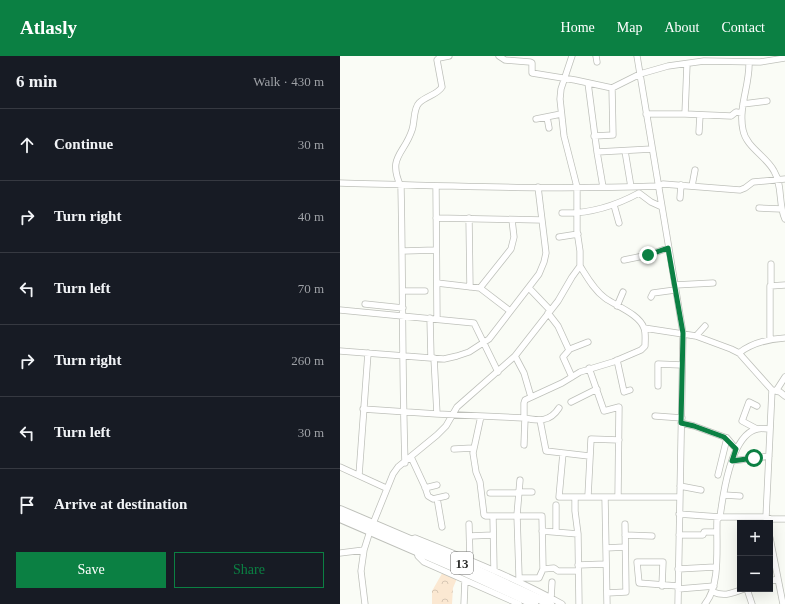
<!DOCTYPE html>
<meta charset="utf-8">
<style>
:root{--surface:#171b24;--page:#20242c;--text:#f1f3f6;--muted:#9ea1a6;--line:#363941;--accent:#0b8043}
body{margin:0;font-family:"Times New Roman",serif;background:var(--page);color:var(--text)}
.controls{position:absolute;right:12px;bottom:12px;display:grid;overflow:hidden;border-radius:0px;box-shadow:0 4px 16px #0002}
.controls button{width:36px;height:36px;display:grid;place-items:center;padding:0;border:0;border-bottom:1px solid var(--line);background:var(--surface);color:var(--text);font:20px sans-serif}
.stop{position:absolute;width:12px;height:12px;margin:-9px;border:3px solid #0b8043;border-radius:50%;background:#fff}
.stop.end{background:#0b8043;border-color:#fff;box-shadow:0 1px 4px #0008}
.list{margin:0;padding:0;list-style:none}
h2{display:flex;justify-content:space-between;align-items:center;height:52px;margin:0;padding:0 16px;font-size:17px}
h2 small{font-size:13px;font-weight:400;color:var(--muted)}
.list li{display:grid;grid-template-columns:26px 1fr auto;gap:12px;align-items:center;box-sizing:border-box;height:72px;padding:0 16px;border-top:1px solid var(--line)}
.list b{display:block;font-size:15px;white-space:nowrap}
.list em{font-size:13px;font-style:normal;color:var(--muted)}
.actions{display:flex;gap:8px;padding:12px 16px}
.actions a{flex:1;padding:9px 0;border:1px solid var(--accent);border-radius:0px;text-align:center;font-size:14px;color:var(--accent)}
.actions .main{background:var(--accent);color:#fff}
.icon{flex:none;width:22px;height:22px;fill:none;stroke:currentColor;stroke-width:2;stroke-linecap:round;stroke-linejoin:round}
.map{position:relative;flex:none;width:445px;height:548px;overflow:hidden}
header{display:flex;align-items:center;gap:24px;box-sizing:border-box;height:56px;padding:0 20px;background:var(--accent);color:#fff}
header strong{font-size:19px}
nav{display:flex;gap:22px;margin-inline-start:auto;font-size:14px}
main{display:flex}
aside{flex:1;background:var(--surface)}
.map>svg:first-child{display:block}
.park{fill:url(#park-crowns)}
.lines{fill:none;stroke-linecap:round;stroke-linejoin:round}
.minor-casing{stroke:#bec0ba;stroke-width:7}
.highway-casing{stroke:#bec0ba;stroke-width:10}
.minor{stroke:#fff;stroke-width:5.5}
.highway{stroke:#fff;stroke-width:8}
.route{stroke:#0b8043;stroke-width:5}
.labels{text-anchor:middle;dominant-baseline:central;stroke-width:3.5;stroke-linejoin:round;paint-order:stroke}
.shield{fill:#fff;stroke:#6d6d6b;stroke-width:1}
.shield-label{font-size:13px;font-weight:bold;fill:#2e2f2c}
</style>
<header>
<strong>Atlasly</strong>
<nav><a>Home</a><a>Map</a><a>About</a><a>Contact</a></nav>
</header>
<main>
<aside>
<h2>6 min<small>Walk · 430 m</small></h2>
<ul class="list">
<li><svg class="icon" aria-label="ahead" viewBox="0 0 24 24"><path d="M12 20V5M6 11l6-6 6 6"/></svg><div><b>Continue</b></div><em>30 m</em></li>
<li><svg class="icon" aria-label="right" viewBox="0 0 24 24"><path d="M7 20v-9h11M14 6l5 5-5 5"/></svg><div><b>Turn right</b></div><em>40 m</em></li>
<li><svg class="icon" aria-label="left" viewBox="0 0 24 24"><path d="M17 20v-9H6M10 6l-5 5 5 5"/></svg><div><b>Turn left</b></div><em>70 m</em></li>
<li><svg class="icon" aria-label="right" viewBox="0 0 24 24"><path d="M7 20v-9h11M14 6l5 5-5 5"/></svg><div><b>Turn right</b></div><em>260 m</em></li>
<li><svg class="icon" aria-label="left" viewBox="0 0 24 24"><path d="M17 20v-9H6M10 6l-5 5 5 5"/></svg><div><b>Turn left</b></div><em>30 m</em></li>
<li><svg class="icon" aria-label="arrive" viewBox="0 0 24 24"><path d="M6 21V4h12l-3 4 3 4H6"/></svg><div><b>Arrive at destination</b></div></li>
</ul>
<div class="actions"><a class="main">Save</a><a>Share</a></div>
</aside>
<div class="map">
<svg width="445" height="548" viewBox="0 0 445 548">
<defs>
<pattern id="park-crowns" width="20" height="18" patternUnits="userSpaceOnUse"><rect width="20" height="18" fill="#fbe8d2"/><path d="M2 6a3 3 0 1 1 6 0M12 15a3 3 0 1 1 6 0" fill="none" stroke="#d7c7b4"/></pattern>
</defs>
<rect width="100%" height="100%" fill="#fafcf6"/>
<path class="park" d="M104,514L118,520L113,532L112,548H92V535Z"/>
<g class="lines">
<defs>
<path id="minor" d="M159,0L165,4L190,6L192,7V17L235,24L272,32L300,18L328,10L364,5L420,6L445,2
M256,0L257,6
M297,0L343,277L338,548
M409,6C410,29 398,51 403,74C406,91 426,100 434,115C443,130 438,148 445,163
M248,27L257,96L263,131
M403,48L427,45
M306,58H345L391,60L396,56L402,57
M345,58L347,8
M207,61L209,72
M196,63L221,58
M359,76L360,59
M254,80L273,79L272,32
M285,95L291,131
M257,96L312,93
M0,127C106,130 212,134 318,130L323,128L400,134L405,132L413,126L445,123
M96,130L97,263
M352,130L355,114
M340,142L341,129
M274,149L279,167
M419,152L442,153
M222,157C250,158 275,150 299,137L311,146L322,151
M96,162L202,164
M129,162L130,231
M219,181L238,178
M63,195L96,194
M284,204L308,199L328,192
M97,227L140,232L170,255
M335,229L373,227
M431,230V208
M140,232L171,193L174,181L172,164
M189,232L210,254
M63,235H85
M311,241L313,237L335,234
M25,248L63,252
M277,250L283,236
M0,254L134,267L158,316
M208,257L218,270L229,294
M90,262L91,302
M304,272L356,280L391,293L399,297L432,334L440,336L445,340
M356,280L365,270
M430,283V230L445,229
M0,295L104,303L117,300L129,296L149,283L199,218L204,206L206,197L198,131
M399,297C412,287 429,283 445,282
M175,300L184,317L191,341
M94,302L97,358
M277,304L284,336L290,334
M249,312L264,355L279,351L278,441
M232,321L223,301L230,293L248,286
M318,330V308L342,309
M436,335L445,321
M231,346L257,333
M417,350L409,346L402,365L417,373
M23,353L97,358L184,362V347L185,344L222,327L240,316L273,306L301,294L305,290C305,285 306,277 304,272C299,258 276,250 265,242C254,234 247,221 240,210
M141,360L133,397L136,416L140,426L144,459L146,460H153
M315,360L342,362
M184,362C199,365 210,366 219,352
M200,364L206,395L249,400
M341,367L354,370L387,382L378,419
M387,382L396,393
M184,389L185,362
M114,393L133,392
M223,397L219,441H339
M71,401L85,431L88,440L93,443L106,440
M392,405L429,400
M65,407C62,315 63,223 61,131C47,100 64,99 72,74C75,66 73,53 79,47C86,40 97,39 102,31L97,4L99,2L109,0
M0,411L46,432
M19,419L28,297
M340,430L361,434
M85,432L97,429
M178,436H192
M150,437H178
M384,439L400,440
M248,440L251,383L279,384
M235,441V455L238,478L239,548
M265,441L267,548
M97,442L102,471
M339,458L380,461H426L431,463H445
M427,467L426,461L432,334
M129,468L130,505
M202,475L238,478
M216,476V449
M285,479L312,480
M339,479H363L364,476H376
M130,480L153,479
M430,482L443,548
M70,484L75,482C125,502 175,522 222,548
M266,492L285,491
M77,495L78,500L84,506L179,548
M0,497L24,494
M238,509L266,508
M203,513L214,512L218,515H238
M338,513L375,511
M154,515L153,460H202L203,513L199,522H179V520L177,459L180,424
M430,525L438,523
M322,530L323,506H297L299,527L338,530
M338,533L374,530
M407,533L412,548
M373,536C385,541 392,537 404,533
M267,537L286,536L285,468
M211,542L212,526
M25,548L21,515L24,494L30,475L53,418L58,411L97,379L106,370L117,351L175,300L218,245L232,221L240,210V195L237,175V131L224,80L220,43L221,33L232,0
M124,548L125,524
M365,548C381,529 376,489 377,464L380,461C383,438 391,379 417,373C421,372 426,373 430,373"/>
<path id="highway" d="M0,454L89,492L210,548
M0,462L125,516L194,548"/>
</defs>
<use href="#minor" class="minor-casing"/>
<use href="#highway" class="highway-casing"/>
<use href="#minor" class="minor"/>
<use href="#highway" class="highway"/>
</g>
<g class="lines">
<path class="route" d="M308,199L328,192L343,277L341,367L354,370L384,381L396,393L392,405L414,402"/>
</g>
<g class="labels">
<rect class="shield" x="111" y="496" width="22" height="22" rx="3"/>
<g class="shield-label">
<text x="122" y="507">13</text>
</g>
</g>
</svg>
<div class="controls">
<button>+</button>
<button>−</button>
</div>
<div class="stop" style="left:414px;top:402px"></div>
<div class="stop end" style="left:308px;top:199px"></div>
</div>
</main>
